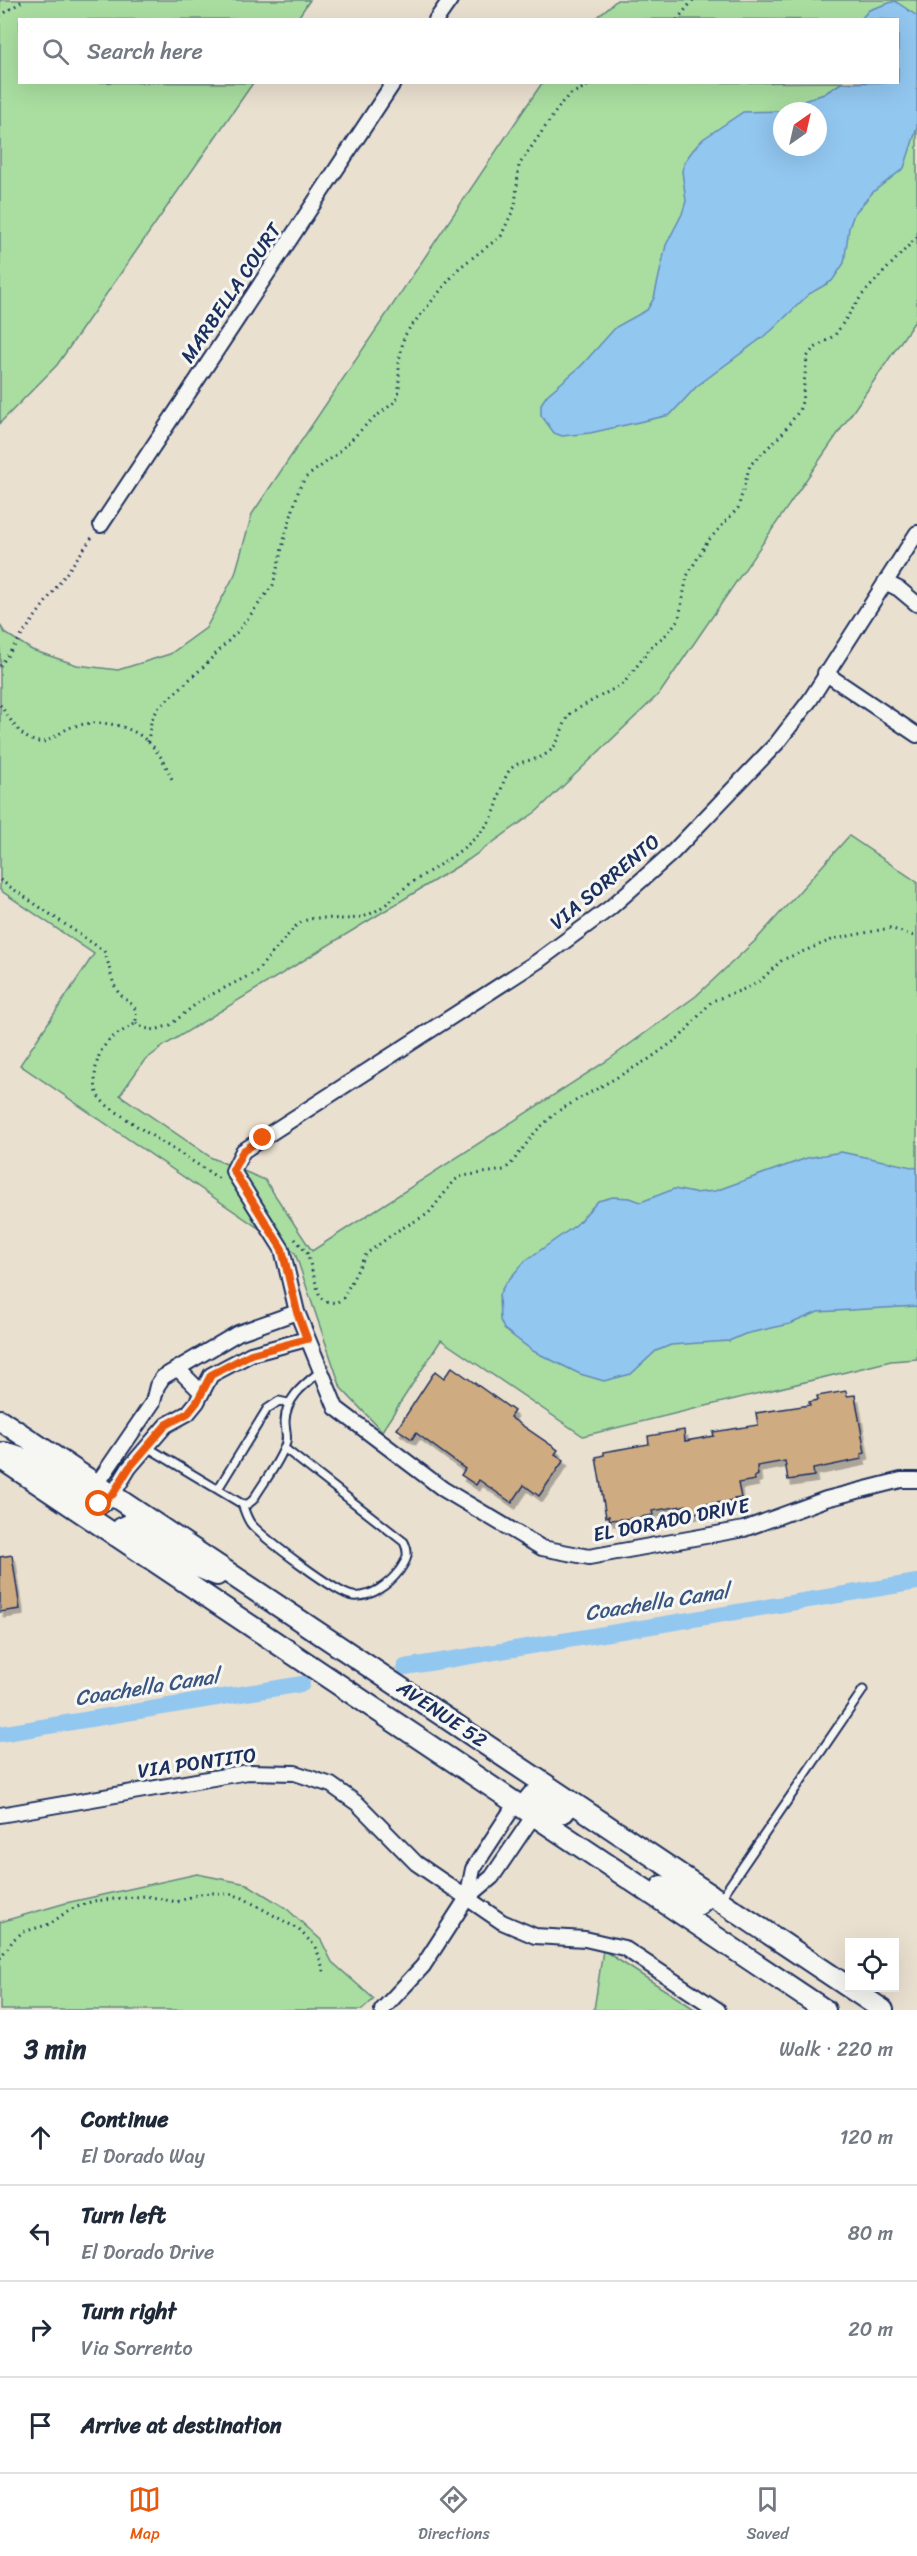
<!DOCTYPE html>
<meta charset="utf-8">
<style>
:root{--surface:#fff;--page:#f2f2f3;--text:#1f2937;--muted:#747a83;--line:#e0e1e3;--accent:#ea580c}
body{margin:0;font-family:Sriracha,sans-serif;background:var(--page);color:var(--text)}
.controls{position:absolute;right:18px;bottom:18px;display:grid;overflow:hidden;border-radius:0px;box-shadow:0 6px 24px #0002}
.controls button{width:54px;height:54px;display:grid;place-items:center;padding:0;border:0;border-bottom:2px solid var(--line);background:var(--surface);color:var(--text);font:30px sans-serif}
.compass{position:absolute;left:773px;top:102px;width:54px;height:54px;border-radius:50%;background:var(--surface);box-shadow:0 6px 24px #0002;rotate:34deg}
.stop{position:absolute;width:18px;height:18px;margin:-14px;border:4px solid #ea580c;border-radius:50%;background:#fff}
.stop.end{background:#ea580c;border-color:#fff;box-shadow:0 2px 6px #0008}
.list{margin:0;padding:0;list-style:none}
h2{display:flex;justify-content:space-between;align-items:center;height:78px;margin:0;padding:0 24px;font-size:26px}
h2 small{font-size:20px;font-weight:400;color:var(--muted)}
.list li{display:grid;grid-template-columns:39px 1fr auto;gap:18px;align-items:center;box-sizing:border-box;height:96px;padding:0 24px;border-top:2px solid var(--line)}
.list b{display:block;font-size:22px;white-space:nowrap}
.list p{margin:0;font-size:20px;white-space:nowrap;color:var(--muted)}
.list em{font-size:20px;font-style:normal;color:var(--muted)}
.icon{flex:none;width:33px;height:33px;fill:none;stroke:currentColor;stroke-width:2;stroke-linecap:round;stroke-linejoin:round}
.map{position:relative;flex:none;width:917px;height:2010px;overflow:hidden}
.search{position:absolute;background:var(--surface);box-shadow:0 6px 24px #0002;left:18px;right:18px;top:18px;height:66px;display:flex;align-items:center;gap:15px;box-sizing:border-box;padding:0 21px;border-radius:0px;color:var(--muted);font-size:22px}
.sheet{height:462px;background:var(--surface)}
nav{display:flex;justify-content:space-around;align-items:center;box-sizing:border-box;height:84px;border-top:2px solid var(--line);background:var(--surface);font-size:16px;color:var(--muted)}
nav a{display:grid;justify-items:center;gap:3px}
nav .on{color:var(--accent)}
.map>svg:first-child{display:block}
.green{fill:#a9dea0;stroke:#62867f;stroke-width:1.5;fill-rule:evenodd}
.water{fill:#92c7f0;stroke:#628ab6;stroke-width:1.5}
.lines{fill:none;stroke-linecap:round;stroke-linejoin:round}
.canal{stroke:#92c7f0;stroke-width:16}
.building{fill:#cfab81;stroke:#1b2f5e;stroke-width:1.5;filter:url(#shadow)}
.lane-casing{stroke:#1b2f5e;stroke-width:11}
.street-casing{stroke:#1b2f5e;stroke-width:18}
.secondary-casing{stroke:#1b2f5e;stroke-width:24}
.path{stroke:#1b2f5e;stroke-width:3;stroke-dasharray:1.5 4.5;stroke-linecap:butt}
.lane{stroke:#f6f6f2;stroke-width:7}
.street{stroke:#f6f6f2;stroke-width:14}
.secondary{stroke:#f6f6f2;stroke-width:20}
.route{stroke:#ea580c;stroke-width:8}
.labels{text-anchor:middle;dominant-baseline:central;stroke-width:6;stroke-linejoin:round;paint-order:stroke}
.street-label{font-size:20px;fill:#1b2f5e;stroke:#f6f6f2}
.water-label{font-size:21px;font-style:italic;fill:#395582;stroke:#f6f6f2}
</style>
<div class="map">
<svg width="917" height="2010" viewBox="0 0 917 2010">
<defs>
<filter id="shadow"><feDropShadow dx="3.5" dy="6" stdDeviation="0" flood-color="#0004"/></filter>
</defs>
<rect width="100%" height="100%" fill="#eae0d0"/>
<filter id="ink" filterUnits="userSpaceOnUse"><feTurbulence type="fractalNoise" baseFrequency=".0167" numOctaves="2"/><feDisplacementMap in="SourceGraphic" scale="12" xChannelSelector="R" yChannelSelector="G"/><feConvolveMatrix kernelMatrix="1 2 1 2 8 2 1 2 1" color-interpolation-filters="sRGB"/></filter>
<g filter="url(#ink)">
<path class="green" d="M0,0H310L297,19L20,20V82L253,83L57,365L0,423Z
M617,0H917V318L660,693L537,811L468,860L165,1045L144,1061L120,1095L212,1158L265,1180L312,1251L608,1060L696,996L755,941L849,836L917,882V1359L891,1361L583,1436L441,1340L382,1431L341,1388L295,1253L20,1065L94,954L0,890V625L5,633L32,650L77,665L118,670L170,654L206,628L235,574L252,514L542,83L898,82V20L595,19ZM782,111H818V147H782Z
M197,1874L247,1884L286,1908L321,1940L332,1962L374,1999L362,2010H0V1922L66,1903Z
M603,1950L696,2010H594Z"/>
<path class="water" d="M895,1L917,16V128L904,168L873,192L854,214L849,228L844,263L832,281L809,294L771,331L697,386L670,415L590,433L562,436L554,433L541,415V404L547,395L581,366L616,327L647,310L654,298L666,245L682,214L686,201L682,171L685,161L693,150L703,139L743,112L782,111V147H818V111H783L798,103L824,94L841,83L898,82V20L861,19L869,10Z
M841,1152L917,1168V1306L818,1312L790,1324L745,1334L729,1341L671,1345L656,1351L631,1374L604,1381L580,1374L533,1351L504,1329L500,1320L499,1295L505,1284L525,1261L576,1225L598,1201L613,1197L630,1198L641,1202L674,1189L694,1193L715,1191L807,1158Z"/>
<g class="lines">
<path class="canal" d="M405,1667L917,1582
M0,1734L302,1684"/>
</g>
<path class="building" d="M452,1367L514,1411L510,1417L558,1450L555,1454L564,1460L539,1496L524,1485L512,1503L479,1480L476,1485L461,1475L465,1469L416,1433L412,1439L397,1429L435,1371L444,1378Z
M846,1391L847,1396L855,1395L865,1453L861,1454L862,1459L813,1469L814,1476L788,1480L785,1461L757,1466L758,1475L754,1477L755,1480L738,1483L741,1498L734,1499V1501L706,1504L707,1511L688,1514L687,1505L652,1511L653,1515L635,1518L610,1520L609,1516L606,1517L596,1457L604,1455V1452L649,1444L648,1436L684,1430L685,1441L714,1436L713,1432L758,1425L756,1413L810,1405L809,1402L818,1400L817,1396Z
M12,1555L20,1609L0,1612V1557Z"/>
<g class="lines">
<defs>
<path id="lane" d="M147,1447L242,1504H248L253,1500C263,1483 277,1466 284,1448C289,1438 285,1431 285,1421C286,1397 305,1384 322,1370
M218,1489L267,1409L279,1401L288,1403
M242,1504C245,1511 247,1520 252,1525C265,1539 337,1594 353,1596C371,1598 389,1584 399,1571C407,1560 410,1554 404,1542L284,1448
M721,1898L863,1690"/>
<path id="street" d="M436,20L450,0
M101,525L394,82
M917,533L810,700L777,743L673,852L610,908L538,961L243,1151L233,1171L282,1249L297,1312L336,1408L443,1489L542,1548L589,1557L744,1529L826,1499L901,1480H917
M885,582L899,589L917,604
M825,673L917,735
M179,1370L201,1392
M97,1484L153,1402L157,1386L163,1377L238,1333L297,1312
M113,1494L129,1468L166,1425L188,1413L197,1402L211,1375L251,1354L307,1339
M0,1815L248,1772L295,1773L331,1785L358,1804L416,1863L502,1922L535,1936L585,1939L624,1948L718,2010
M467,1898L473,1869L516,1803
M382,2010L423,1966L467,1898L492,1877L534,1815"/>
<path id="secondary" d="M0,1420L883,2010
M5,1453L33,1462L89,1500L99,1504L113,1494
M0,1458L825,2010
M116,1536L122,1528L129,1525L137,1527L193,1565L217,1575
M523,1807L532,1796L542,1798L564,1812
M662,1886L680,1898L699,1904L710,1894"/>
</defs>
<use href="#lane" class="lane-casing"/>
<use href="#street" class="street-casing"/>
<use href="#secondary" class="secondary-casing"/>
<path class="path" d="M0,16L24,0
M677,20L693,0
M0,666L93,536
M0,705C10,718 21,741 40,742C49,743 60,732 69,728C98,717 138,724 157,752C164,760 168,771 173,781
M148,742L151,722L158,708L200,670L239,630L273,585L284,540L299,489L305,478L337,454L369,422L396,401L399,391V361L404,337L409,329L459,268L501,236L515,206L519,165L563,101L571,94L595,82
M0,880L104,951C110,964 111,984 119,993C124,999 131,1002 136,1010V1023C124,1031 111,1035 103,1048C95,1059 92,1085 99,1097C105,1106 116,1111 124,1117C156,1140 190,1158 222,1181
M136,1023L143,1028L155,1030L170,1025L201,1000L256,972L295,927C312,911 335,922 356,918C367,917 376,911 385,905C394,898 401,890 410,884C436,866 470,849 489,822C500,806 499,786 509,771C518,759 535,762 546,754C562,744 560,725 572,712L624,683L652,646L668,633L679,618L687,576L707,542L738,508L750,465L781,435L799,411L802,402L807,357L813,349L835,335L862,295L917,237
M295,1239L307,1253L320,1297L325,1301L336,1303L343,1298L366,1254L397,1231L428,1214L455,1180L462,1176L504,1170L511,1164L536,1131L558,1111L649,1059L680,1037L712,1001L750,987L761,980L782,960L834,939L890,928L917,937
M0,1958L14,1939L23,1932L50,1924L69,1910L93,1901L146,1896L177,1902L199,1894L213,1893L231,1894L243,1898L298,1929L316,1947L324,1972"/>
<use href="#lane" class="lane"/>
<use href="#street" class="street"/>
<use href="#secondary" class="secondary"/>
</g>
</g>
<g class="lines" filter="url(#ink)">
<path class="route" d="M99,1504L113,1494L129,1468L166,1425L188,1413L197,1402L211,1375L251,1354L307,1339L297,1312L282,1249L233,1170L243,1151L263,1138"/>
</g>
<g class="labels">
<g class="street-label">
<text transform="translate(231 293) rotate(-56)">MARBELLA COURT</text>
<text transform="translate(605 882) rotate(-40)">VIA SORRENTO</text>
<text transform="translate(671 1520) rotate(-11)">EL DORADO DRIVE</text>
<text transform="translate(442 1714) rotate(34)">AVENUE 52</text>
<text transform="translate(197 1763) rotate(-8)">VIA PONTITO</text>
</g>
<g class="water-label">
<text transform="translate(657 1602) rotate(-9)">Coachella Canal</text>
<text transform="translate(147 1687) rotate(-9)">Coachella Canal</text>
</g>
</g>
</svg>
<div class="controls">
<button><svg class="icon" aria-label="locate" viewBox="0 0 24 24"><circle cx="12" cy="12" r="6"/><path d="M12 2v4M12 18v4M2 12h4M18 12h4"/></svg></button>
</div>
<svg class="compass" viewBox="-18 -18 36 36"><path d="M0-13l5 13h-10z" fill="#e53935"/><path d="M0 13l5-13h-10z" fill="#747a83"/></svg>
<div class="stop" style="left:99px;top:1504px"></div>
<div class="stop end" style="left:263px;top:1138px"></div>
<div class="search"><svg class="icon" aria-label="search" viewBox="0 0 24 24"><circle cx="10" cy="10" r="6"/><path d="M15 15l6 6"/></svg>Search here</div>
</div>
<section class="sheet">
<h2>3 min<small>Walk · 220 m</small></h2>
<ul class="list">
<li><svg class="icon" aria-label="ahead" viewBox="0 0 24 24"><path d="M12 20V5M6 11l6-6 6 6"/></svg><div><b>Continue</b><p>El Dorado Way</p></div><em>120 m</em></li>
<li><svg class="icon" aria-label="left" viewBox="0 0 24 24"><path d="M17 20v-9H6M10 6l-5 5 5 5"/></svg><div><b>Turn left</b><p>El Dorado Drive</p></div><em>80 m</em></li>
<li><svg class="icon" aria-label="right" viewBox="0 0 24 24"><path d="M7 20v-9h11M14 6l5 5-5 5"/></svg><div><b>Turn right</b><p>Via Sorrento</p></div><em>20 m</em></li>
<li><svg class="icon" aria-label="arrive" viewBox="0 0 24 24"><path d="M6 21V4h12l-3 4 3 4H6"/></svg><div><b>Arrive at destination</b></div></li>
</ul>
</section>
<nav>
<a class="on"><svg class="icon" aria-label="map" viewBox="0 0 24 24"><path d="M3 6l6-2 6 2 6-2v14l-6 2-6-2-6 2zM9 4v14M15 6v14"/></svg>Map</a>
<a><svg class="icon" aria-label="directions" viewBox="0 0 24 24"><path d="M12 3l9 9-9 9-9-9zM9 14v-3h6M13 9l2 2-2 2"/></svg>Directions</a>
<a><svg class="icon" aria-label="saved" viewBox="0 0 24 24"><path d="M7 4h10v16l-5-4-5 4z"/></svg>Saved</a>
</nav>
